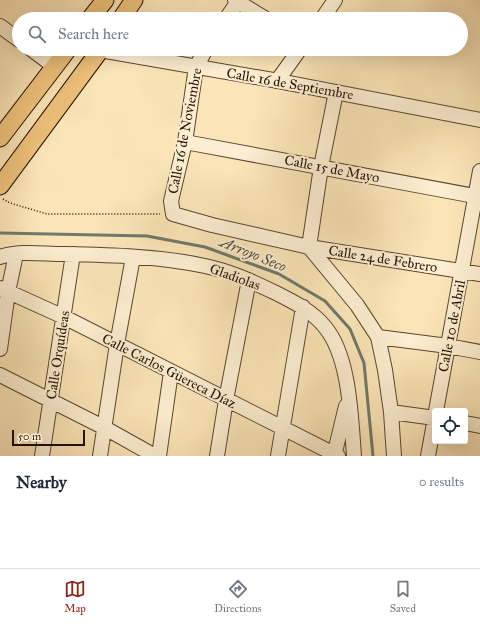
<!DOCTYPE html>
<meta charset="utf-8">
<style>
:root{--surface:#fff;--page:#f2f2f3;--text:#1f2937;--muted:#747a83;--line:#e0e1e3;--accent:#8f2418}
body{margin:0;font-family:"IM FELL Great Primer",serif;background:var(--page);color:var(--text)}
.controls{position:absolute;right:12px;bottom:12px;display:grid;overflow:hidden;border-radius:4px;box-shadow:0 4px 16px #0002}
.controls button{width:36px;height:36px;display:grid;place-items:center;padding:0;border:0;border-bottom:1px solid var(--line);background:var(--surface);color:var(--text);font:20px sans-serif}
.scale{position:absolute;left:12px;bottom:10px;width:73px;box-sizing:border-box;padding-left:4px;border:2px solid #251200;border-top:0;font-size:11px;line-height:14px;white-space:nowrap;color:#251200;-webkit-text-stroke:3px #fceed1;paint-order:stroke}
.list{margin:0;padding:0;list-style:none}
h2{display:flex;justify-content:space-between;align-items:center;height:52px;margin:0;padding:0 16px;font-size:17px}
h2 small{font-size:13px;font-weight:400;color:var(--muted)}
.icon{flex:none;width:22px;height:22px;fill:none;stroke:currentColor;stroke-width:2;stroke-linecap:round;stroke-linejoin:round}
.map{position:relative;flex:none;width:480px;height:456px;overflow:hidden}
.search{position:absolute;background:var(--surface);box-shadow:0 4px 16px #0002;left:12px;right:12px;top:12px;height:44px;display:flex;align-items:center;gap:10px;box-sizing:border-box;padding:0 14px;border-radius:22px;color:var(--muted);font-size:15px}
.sheet{height:112px;background:var(--surface)}
nav{display:flex;justify-content:space-around;align-items:center;box-sizing:border-box;height:56px;border-top:1px solid var(--line);background:var(--surface);font-size:11px;color:var(--muted)}
nav a{display:grid;justify-items:center;gap:2px}
nav .on{color:var(--accent)}
.map>svg:first-child{display:block}
.lines{fill:none;stroke-linecap:round;stroke-linejoin:round}
.stream{stroke:#6f796d;stroke-width:3}
.minor-casing{stroke:#5a472e;stroke-width:16}
.major-casing{stroke:#251200;stroke-width:19}
.path{stroke:#251200;stroke-width:1.5;stroke-dasharray:1 2;stroke-linecap:butt}
.minor{stroke:#fceed1;stroke-width:14}
.major{stroke:#eec27c;stroke-width:17}
.labels{text-anchor:middle;dominant-baseline:central;stroke-width:4;stroke-linejoin:round;paint-order:stroke}
.street-label{font-size:14px;fill:#251200;stroke:#fceed1}
.water-label{font-size:15px;font-style:italic;fill:#504e40;stroke:#fceed1}
</style>
<div class="map">
<svg width="480" height="456" viewBox="0 0 480 456">
<rect width="100%" height="100%" fill="#fbe5b8"/>
<filter id="stains"><feTurbulence type="fractalNoise" baseFrequency=".005" numOctaves="4"/><feColorMatrix values="0 0 0 0 .2 0 0 0 0 .09 0 0 0 0 .02 0 0 0 .5 -.17"/></filter>
<radialGradient id="worn" r=".72"><stop offset=".6" stop-color="#630" stop-opacity="0"/><stop offset="1" stop-color="#630" stop-opacity=".3"/></radialGradient>
<g class="lines">
<path class="stream" d="M0,233L147,236L205,247L279,274L325,301L350,329L364,363L373,456"/>
<defs>
<path id="minor" d="M235,0L266,19
M226,19L239,0
M322,19L335,0
M0,26L19,40
M31,49L55,67
M206,49L196,67L185,142L171,201L173,214L212,225L309,247L480,274
M100,50L273,80L480,120
M277,81L300,49
M185,142L480,197
M309,247L357,305L378,337L385,370L391,412L394,456
M309,247L321,167L336,92
M0,257C19,250 43,254 63,254C110,255 160,256 205,266C230,271 253,282 276,293C294,302 312,311 325,327C350,357 351,418 354,456
M0,288L64,317L338,456
M378,337L448,346L480,352
M0,349L8,292L16,254
M0,375L105,428L155,456
M436,411L480,171
M391,412L435,418
M465,423L480,426
M42,456L73,254
M100,456L117,344L133,257
M159,456L171,372
M217,456L226,400L249,280
M278,456L303,307
M334,456L346,406
M428,456L435,418"/>
<path id="major" d="M90,19L105,0
M121,19L134,0
M0,138L68,49
M0,186L101,49"/>
</defs>
<use href="#minor" class="minor-casing"/>
<use href="#major" class="major-casing"/>
<path class="path" d="M3,199L10,203L47,214H160"/>
<use href="#minor" class="minor"/>
<use href="#major" class="major"/>
</g>
<g class="labels">
<g class="street-label">
<text transform="translate(290 84) rotate(10)">Calle 16 de Septiembre</text>
<text transform="translate(185 131) rotate(-79)">Calle 16 de Noviembre</text>
<text transform="translate(332 169) rotate(11)">Calle 15 de Mayo</text>
<text transform="translate(383 259) rotate(9)">Calle 24 de Febrero</text>
<text transform="translate(235 277) rotate(20)">Gladiolas</text>
<text transform="translate(452 326) rotate(-79)">Calle 10 de Abril</text>
<text transform="translate(58 355) rotate(-81)">Calle Orquídeas</text>
<text transform="translate(169 371) rotate(27)">Calle Carlos Güereca Díaz</text>
</g>
<g class="water-label">
<text transform="translate(253 254) rotate(22)">Arroyo Seco</text>
</g>
</g>
<rect width="100%" height="100%" filter="url(#stains)"/>
<rect width="100%" height="100%" fill="url(#worn)"/>
</svg>
<div class="controls">
<button><svg class="icon" aria-label="locate" viewBox="0 0 24 24"><circle cx="12" cy="12" r="6"/><path d="M12 2v4M12 18v4M2 12h4M18 12h4"/></svg></button>
</div>
<div class="scale">50 m</div>
<div class="search"><svg class="icon" aria-label="search" viewBox="0 0 24 24"><circle cx="10" cy="10" r="6"/><path d="M15 15l6 6"/></svg>Search here</div>
</div>
<section class="sheet">
<h2>Nearby<small>0 results</small></h2>
<ul class="list">
</ul>
</section>
<nav>
<a class="on"><svg class="icon" aria-label="map" viewBox="0 0 24 24"><path d="M3 6l6-2 6 2 6-2v14l-6 2-6-2-6 2zM9 4v14M15 6v14"/></svg>Map</a>
<a><svg class="icon" aria-label="directions" viewBox="0 0 24 24"><path d="M12 3l9 9-9 9-9-9zM9 14v-3h6M13 9l2 2-2 2"/></svg>Directions</a>
<a><svg class="icon" aria-label="saved" viewBox="0 0 24 24"><path d="M7 4h10v16l-5-4-5 4z"/></svg>Saved</a>
</nav>
